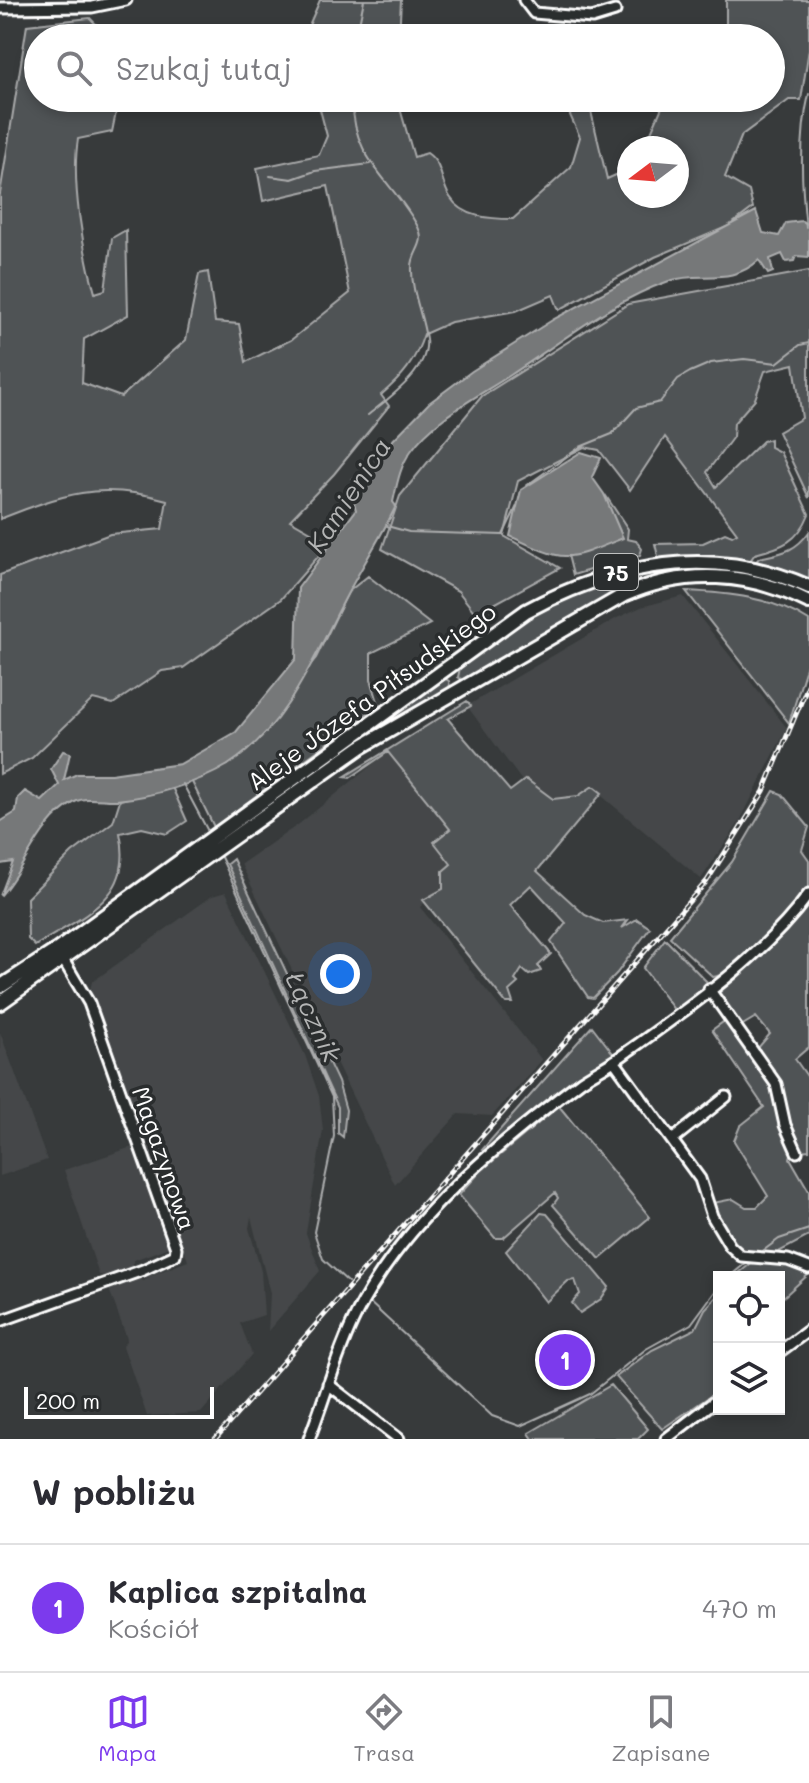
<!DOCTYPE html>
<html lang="pl">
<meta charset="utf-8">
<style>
:root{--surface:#fff;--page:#f2f2f3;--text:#2b2b33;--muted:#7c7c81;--line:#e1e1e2;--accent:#7c3aed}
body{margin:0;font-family:Mali,sans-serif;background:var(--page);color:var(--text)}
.controls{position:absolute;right:24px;bottom:24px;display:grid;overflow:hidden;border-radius:0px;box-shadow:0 4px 12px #0003}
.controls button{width:72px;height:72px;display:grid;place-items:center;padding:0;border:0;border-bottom:2px solid var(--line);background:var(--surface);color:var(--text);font:40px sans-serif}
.compass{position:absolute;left:617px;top:136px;width:72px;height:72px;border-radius:50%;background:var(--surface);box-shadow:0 4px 12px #0003;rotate:254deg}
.scale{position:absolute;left:24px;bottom:20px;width:190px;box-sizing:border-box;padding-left:8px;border:4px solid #fff;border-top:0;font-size:22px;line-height:28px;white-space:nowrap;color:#fff;-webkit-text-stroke:6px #2a2d2e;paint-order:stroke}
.you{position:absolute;left:340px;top:974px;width:28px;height:28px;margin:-20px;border:6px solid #fff;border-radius:50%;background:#1a73e8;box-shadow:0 0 0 12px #1a73e833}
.badge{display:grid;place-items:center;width:52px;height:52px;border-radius:50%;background:var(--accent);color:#fff;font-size:26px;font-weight:700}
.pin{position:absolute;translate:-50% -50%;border:4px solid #fff;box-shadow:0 2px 8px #0006}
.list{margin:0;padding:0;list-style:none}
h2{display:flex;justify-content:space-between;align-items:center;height:104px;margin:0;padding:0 32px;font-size:34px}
h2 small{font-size:26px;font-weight:400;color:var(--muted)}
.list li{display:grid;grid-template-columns:52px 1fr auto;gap:24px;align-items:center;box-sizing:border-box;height:128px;padding:0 32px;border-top:2px solid var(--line)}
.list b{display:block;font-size:30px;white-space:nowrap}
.list p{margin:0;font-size:26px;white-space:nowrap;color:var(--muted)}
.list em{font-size:26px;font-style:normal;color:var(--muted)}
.icon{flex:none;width:44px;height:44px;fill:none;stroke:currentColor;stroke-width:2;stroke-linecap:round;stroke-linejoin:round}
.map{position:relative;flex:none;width:809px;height:1439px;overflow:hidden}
.search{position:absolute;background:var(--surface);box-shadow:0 4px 12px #0003;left:24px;right:24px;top:24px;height:88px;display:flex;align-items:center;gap:20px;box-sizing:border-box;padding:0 28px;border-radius:44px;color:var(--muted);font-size:30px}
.sheet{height:232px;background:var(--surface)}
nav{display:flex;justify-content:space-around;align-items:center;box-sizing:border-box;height:112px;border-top:2px solid var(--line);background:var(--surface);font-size:22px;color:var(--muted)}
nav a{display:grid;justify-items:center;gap:4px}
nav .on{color:var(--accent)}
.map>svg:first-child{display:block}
.built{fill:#444748}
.green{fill:#505354;stroke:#a8a9aa;stroke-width:2}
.water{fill:#767879;stroke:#adaeaf;stroke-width:2}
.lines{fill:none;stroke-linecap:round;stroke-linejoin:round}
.stream{stroke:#adaeaf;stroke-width:2}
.minor-casing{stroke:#fff;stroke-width:15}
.major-casing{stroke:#fff;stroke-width:18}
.minor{stroke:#2a2d2e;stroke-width:9}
.major{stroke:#2a2d2e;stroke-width:12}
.rail-casing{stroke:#fff;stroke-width:5}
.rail{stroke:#2a2d2e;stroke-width:2;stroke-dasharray:6;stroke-linecap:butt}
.labels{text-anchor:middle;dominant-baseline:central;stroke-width:7;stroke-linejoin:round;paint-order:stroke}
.shield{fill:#2a2d2e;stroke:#bfc0c0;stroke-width:2}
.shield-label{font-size:22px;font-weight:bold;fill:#fff}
.street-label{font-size:24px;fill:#fff;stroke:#2a2d2e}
.water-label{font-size:26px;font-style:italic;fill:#b4b5b5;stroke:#2a2d2e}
</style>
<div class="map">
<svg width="809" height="1439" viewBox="0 0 809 1439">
<rect width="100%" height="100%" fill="#373a3b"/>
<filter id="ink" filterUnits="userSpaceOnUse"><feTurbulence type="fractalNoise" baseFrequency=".0125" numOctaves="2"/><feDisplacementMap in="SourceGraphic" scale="16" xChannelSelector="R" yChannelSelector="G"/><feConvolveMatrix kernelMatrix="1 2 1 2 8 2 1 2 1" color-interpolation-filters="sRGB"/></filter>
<g filter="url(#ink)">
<path class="built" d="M683,596L787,728L739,823L701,879L591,787L559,824L519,777L467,706L617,618L641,607Z
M388,752L472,859L420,907L542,1060L492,1116L458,1114L395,1185L241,864L299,824Z
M226,892L305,1055L319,1096L323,1130L306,1233L320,1271L268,1331L270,1293L251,1217L249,1228L261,1271L264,1315L240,1323L252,1354L201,1413L147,1416L123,1346L127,1339L109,1289L137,1278L144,1281L151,1275L188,1261L90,989L92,982L212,896Z
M0,1032L47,1160L0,1176Z
M132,1147L169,1247L134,1260L129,1271L113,1276L99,1275L64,1170Z"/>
<path class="green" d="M320,0H401L399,38H290L289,33L307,30Z
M726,0H809V49L801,100H789L742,135L725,177L749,191L753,208L729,226L655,257L559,310L553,295L516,311L451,322L424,334C415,362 403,376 381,395L389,406L334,474L290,520L330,543L281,599L183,668L162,671L113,704L93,699L32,758L0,774V575L110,534L162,529L167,500C98,481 64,494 0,519V194L27,25L90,18L109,38H38V98H119L112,132L78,139C71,182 83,251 95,293L105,290L112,238L126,230L128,315L84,339L82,383L121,397L186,340L199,274L208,272L215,322L239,324L246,362L291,340L350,293L328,186L263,201L257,168L319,155L327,136L317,98H397L414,157L427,153C443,164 440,181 450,197C463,218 491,219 513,219L571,167L580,137L569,113L590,107L607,179L629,169V196H677V148H644L666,98H771V38H711L726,24Z
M809,271V498L778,432L802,418L794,364L765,371L755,399L734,423L733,437L707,472L716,487L763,441L770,439V447L780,452L809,514C798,542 782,547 755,554L749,562L655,560L658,556L655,544L703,543L725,533L732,536L737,533L665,437L630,490L599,450L584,447L518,481L504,536L560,568L476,614L458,591L382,549L400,496L482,396L628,304Z
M606,496L628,529L627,539L636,541L642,549L640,555L573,575L567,551L588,528Z
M809,532V582L778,569L754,564L759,558C781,553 795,552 809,532Z
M636,571L640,583L464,681L458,677L460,668L517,622L551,602Z
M368,576L430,624L371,653V679L379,705L214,827L191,780L228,765L316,658L348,592Z
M686,591C728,593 772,597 809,621V658L789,723Z
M444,678L449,681L450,689L282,797Z
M467,701L471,706L448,719L510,791L526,779L553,799L578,796L593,786L602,793L537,871L585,915L603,923L628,920L622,928L637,919L650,928L617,973L593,998L588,997L551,942L566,923L531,885L510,905L551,954L538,966L541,971L529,975L522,969L515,980L518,983L509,991L513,1003H506L423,900L443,889V871L451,864L434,842L450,829L388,752L350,778L344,777Z
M172,787L187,821L167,834L142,828L120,833C135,899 82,916 35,946L28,939L27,898L72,853L113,822L120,800Z
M774,791L782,794L809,827L802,850L809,860V890C790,911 740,973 713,977L670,937L732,862Z
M233,859L338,1082L346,1110L343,1137L338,1133V1107L227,864Z
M809,901V1047L795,1059L809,1079V1150L800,1151L785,1115L781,1086L757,1049L770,1034L756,1017L741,1026L714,991L767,946Z
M665,939L707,982V987L675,1011L643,968Z
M726,1020L775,1087L792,1151L790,1158L809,1191V1236L775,1254L741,1253L716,1220L713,1203L733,1199L746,1207H757L768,1196L734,1141L740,1126L764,1107L712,1030Z
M592,1026L615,1056L567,1087L489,1153L482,1150Z
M559,1106L650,1217L600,1259L553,1205L558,1198L555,1193L503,1238H495L459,1195L481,1171Z
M541,1213L547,1214L609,1287L601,1299L580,1313L572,1303L580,1294L575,1280L568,1281L546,1302L506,1251Z
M754,1261L789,1264L809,1274L779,1301V1277H734Z
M719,1294V1390L662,1429L616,1377L652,1350L695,1329L705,1309Z
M611,1385L648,1429L638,1439H533L529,1433Z"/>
<path class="water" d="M756,211L763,233L779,236L786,223L802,221L809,225V257L796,256L794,261L786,262L782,254L770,259L773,272L768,274L759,260C729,287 701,270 669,281C611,301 563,341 512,374C479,396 434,418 411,451C400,466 397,484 393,502L396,506C382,535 364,563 349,591C316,652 289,726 228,765C199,783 151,797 117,800C105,801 86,796 75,802C38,822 27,866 0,896L13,862L0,864V822L16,812L18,798L25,791L42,801L59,785L51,769L63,751L70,753L64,780L77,774H111L180,764L236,732L296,659L298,588L356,510L353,499L359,487L353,479L365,478L393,440L429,403L472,371L554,319Z
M581,452L601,458L592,477L604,494L623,538C564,562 568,563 510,536L521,490Z"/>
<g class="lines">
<path class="stream" d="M356,38L364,0
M353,98C350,159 394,181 418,227C427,244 412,251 412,267C411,292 423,315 426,339C430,370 389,398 368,415
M270,176L292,179L315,171L370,164
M806,227C801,184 799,136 809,94
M526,486L580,447L612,434L636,408L660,402L678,379L690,372L711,363L744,359L777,363L800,345L809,343
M387,526L409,532L503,535L517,506
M183,784L210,835
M220,855L332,1097L334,1136L314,1232L323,1259L348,1282
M760,1253L779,1239L809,1229
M729,1277L748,1261
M367,1300L492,1416L520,1426L590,1394L646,1349L691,1324L719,1286"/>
<defs>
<path id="minor" d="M524,0L534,13L592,18L615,11
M0,8L92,7L126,0
M709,989L776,1084L785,1125L797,1152
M614,1061L700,1179L712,1216L730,1246L741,1256L788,1260L809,1268
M672,1140L726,1097
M0,1321L143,1270L175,1255L176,1248L89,1003L61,956
M779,1352L809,1330
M328,1384L399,1439
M309,1439C325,1398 336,1355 356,1315C404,1220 498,1144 581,1081C596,1071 613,1063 627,1052C690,1007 763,957 809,894
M666,1439L719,1398"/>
<path id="major" d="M0,987L57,950L526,611C615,563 713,544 809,587
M0,1003L361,747L624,595C685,568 750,572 809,602"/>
</defs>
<use href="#minor" class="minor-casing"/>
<use href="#major" class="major-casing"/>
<use href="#minor" class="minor"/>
<use href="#major" class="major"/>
<defs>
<path id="rail" d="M215,1439L707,881L764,791L809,683"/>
</defs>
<use href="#rail" class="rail-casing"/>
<use href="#rail" class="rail"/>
</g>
</g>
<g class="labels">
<rect class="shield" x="594" y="554" width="44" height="36" rx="6"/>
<g class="shield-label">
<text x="616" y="572">75</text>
</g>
<g class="street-label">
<text transform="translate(371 696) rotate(-36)">Aleje Józefa Piłsudskiego</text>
<text transform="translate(165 1158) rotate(71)">Magazynowa</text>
</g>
<g class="water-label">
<text transform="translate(348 495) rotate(-57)">Kamienica</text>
<text transform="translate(314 1017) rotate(65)">Łącznik</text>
</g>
</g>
</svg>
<div class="controls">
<button><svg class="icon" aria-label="locate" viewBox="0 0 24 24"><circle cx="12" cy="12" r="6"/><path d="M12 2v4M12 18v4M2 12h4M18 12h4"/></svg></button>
<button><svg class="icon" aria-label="layers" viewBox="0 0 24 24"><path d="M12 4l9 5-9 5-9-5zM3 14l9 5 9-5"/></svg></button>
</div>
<svg class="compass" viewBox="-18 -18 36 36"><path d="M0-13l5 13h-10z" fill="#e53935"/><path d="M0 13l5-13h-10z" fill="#7c7c81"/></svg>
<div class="scale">200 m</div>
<div class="you"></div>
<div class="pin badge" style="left:565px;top:1360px">1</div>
<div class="search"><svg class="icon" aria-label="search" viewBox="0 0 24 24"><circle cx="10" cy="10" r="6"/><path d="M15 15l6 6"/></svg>Szukaj tutaj</div>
</div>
<section class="sheet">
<h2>W pobliżu<small></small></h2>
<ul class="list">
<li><span class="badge">1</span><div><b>Kaplica szpitalna</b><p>Kościół</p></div><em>470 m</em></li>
</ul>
</section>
<nav>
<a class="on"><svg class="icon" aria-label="map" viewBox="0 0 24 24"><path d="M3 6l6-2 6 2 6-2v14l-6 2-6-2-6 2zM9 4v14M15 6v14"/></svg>Mapa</a>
<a><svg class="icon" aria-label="directions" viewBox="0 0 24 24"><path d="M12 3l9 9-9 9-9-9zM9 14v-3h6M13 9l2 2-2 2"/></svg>Trasa</a>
<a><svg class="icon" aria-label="saved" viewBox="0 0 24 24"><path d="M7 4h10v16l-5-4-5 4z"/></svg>Zapisane</a>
</nav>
